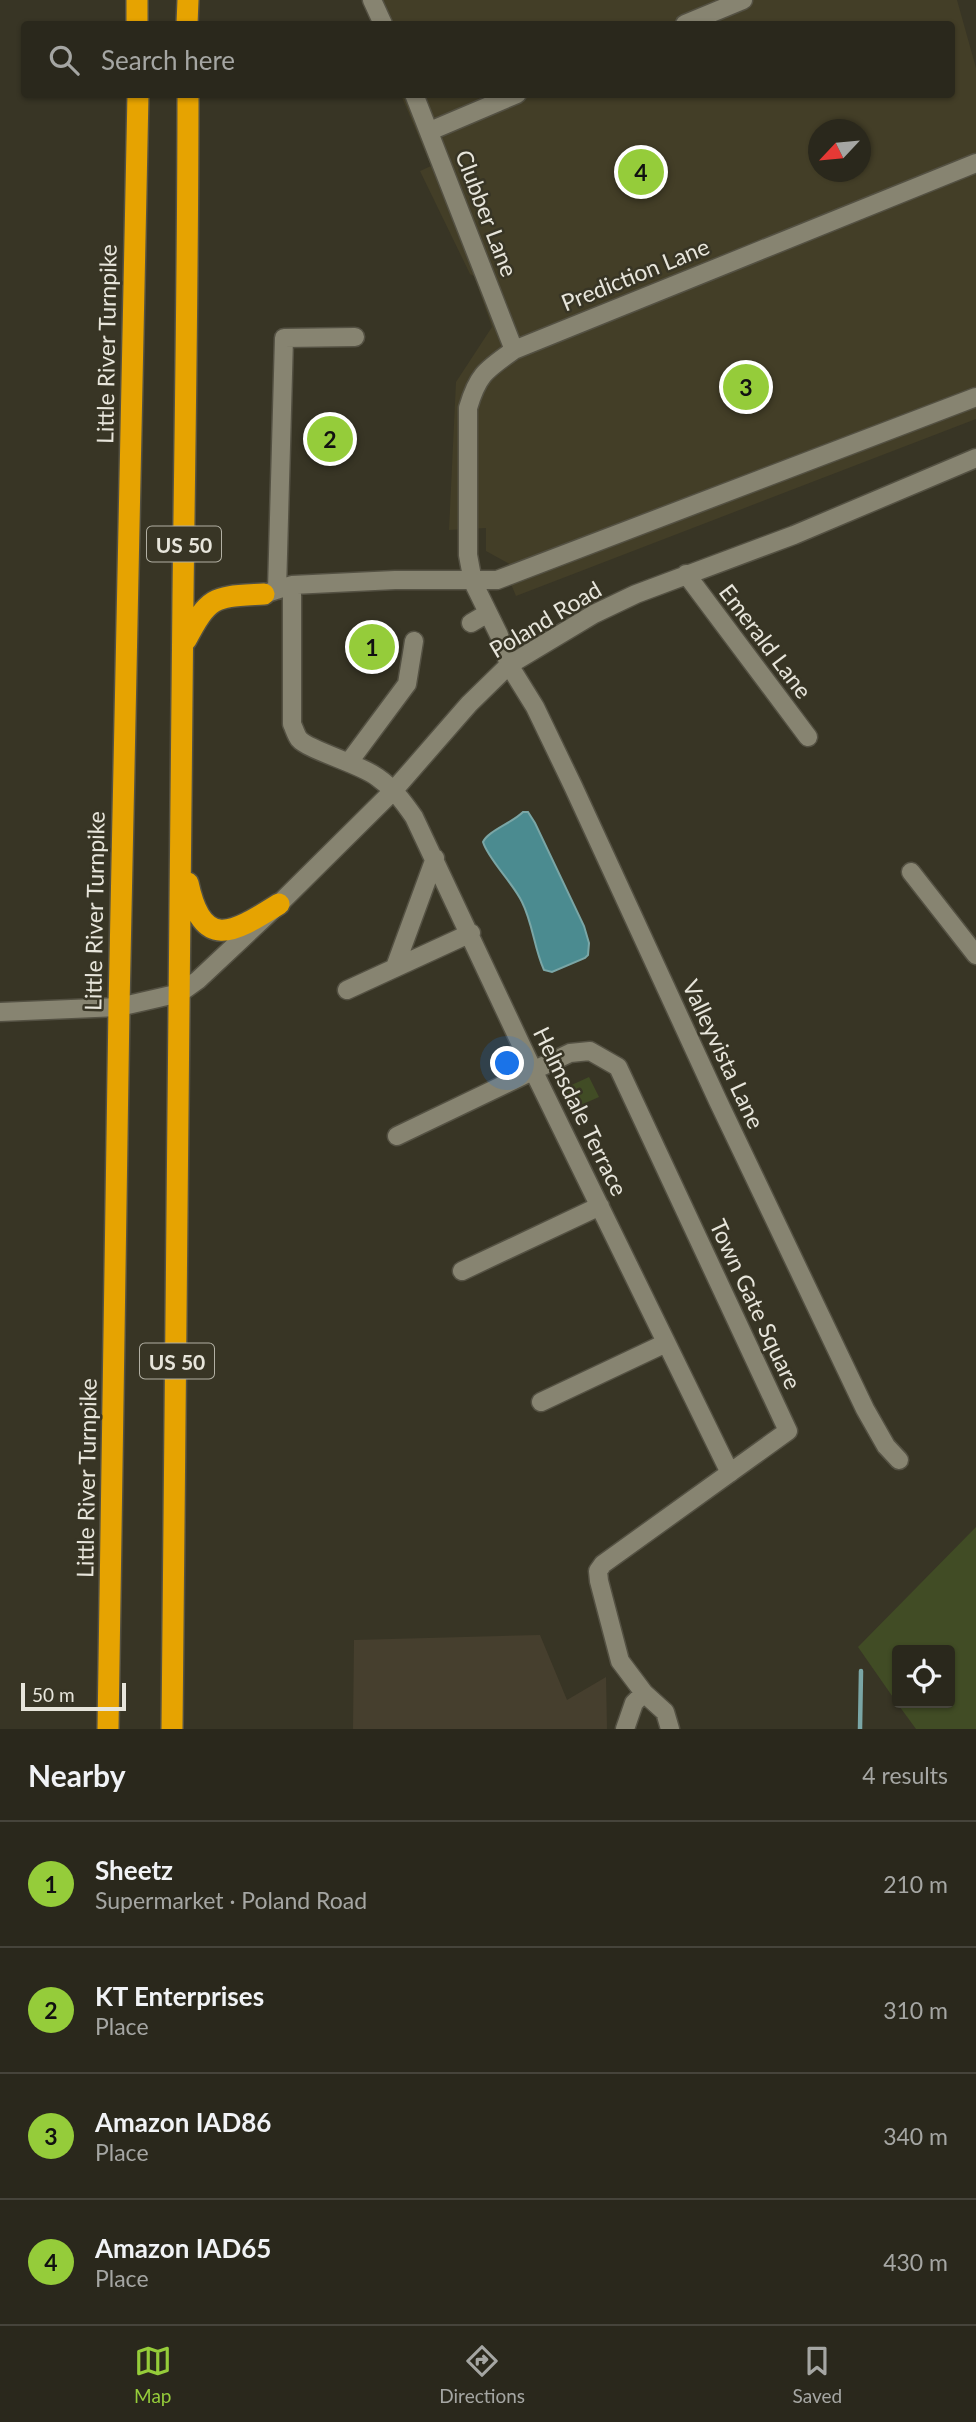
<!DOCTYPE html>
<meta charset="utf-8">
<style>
:root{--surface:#2a281c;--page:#363429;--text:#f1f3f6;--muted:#a5a6a3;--line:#46443b;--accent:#95cc3a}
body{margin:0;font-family:Lato,sans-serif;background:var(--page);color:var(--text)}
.controls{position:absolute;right:21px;bottom:21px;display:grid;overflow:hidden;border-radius:7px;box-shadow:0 2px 5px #0004}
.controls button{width:63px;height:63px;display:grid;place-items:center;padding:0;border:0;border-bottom:2px solid var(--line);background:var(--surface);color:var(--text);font:35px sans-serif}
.compass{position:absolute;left:808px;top:119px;width:63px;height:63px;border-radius:50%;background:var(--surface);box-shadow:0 2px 5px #0004;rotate:244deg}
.scale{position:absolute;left:21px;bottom:18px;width:105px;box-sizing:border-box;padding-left:7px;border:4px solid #e7e5db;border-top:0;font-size:19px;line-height:24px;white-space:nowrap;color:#e7e5db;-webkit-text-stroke:5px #383525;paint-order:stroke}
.you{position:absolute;left:508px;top:1064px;width:24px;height:24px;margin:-18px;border:5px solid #fff;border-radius:50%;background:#1a73e8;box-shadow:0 0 0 10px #1a73e833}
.badge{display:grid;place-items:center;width:46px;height:46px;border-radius:50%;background:var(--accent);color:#111;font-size:23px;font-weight:700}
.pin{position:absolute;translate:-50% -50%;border:4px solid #fff;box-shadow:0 2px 7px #0006}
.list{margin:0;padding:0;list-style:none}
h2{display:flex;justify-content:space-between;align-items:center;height:91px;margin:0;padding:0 28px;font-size:30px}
h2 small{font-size:23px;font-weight:400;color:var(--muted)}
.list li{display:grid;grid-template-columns:46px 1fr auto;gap:21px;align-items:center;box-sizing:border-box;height:126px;padding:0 28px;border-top:2px solid var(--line)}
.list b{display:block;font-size:26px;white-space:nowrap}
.list p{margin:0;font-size:23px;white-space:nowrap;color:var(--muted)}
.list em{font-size:23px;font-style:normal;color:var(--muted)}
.icon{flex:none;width:38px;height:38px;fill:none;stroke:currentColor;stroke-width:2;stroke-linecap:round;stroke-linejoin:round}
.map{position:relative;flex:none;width:976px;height:1729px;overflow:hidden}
.search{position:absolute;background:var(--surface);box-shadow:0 2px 5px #0004;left:21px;right:21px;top:21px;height:77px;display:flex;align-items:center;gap:18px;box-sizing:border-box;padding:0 24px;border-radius:7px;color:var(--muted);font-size:26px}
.sheet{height:595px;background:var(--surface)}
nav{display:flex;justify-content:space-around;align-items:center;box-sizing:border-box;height:98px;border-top:2px solid var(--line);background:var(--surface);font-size:19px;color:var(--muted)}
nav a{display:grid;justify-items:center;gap:4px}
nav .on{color:var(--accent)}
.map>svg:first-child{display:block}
.commercial{fill:#463f2e}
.built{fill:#433e27;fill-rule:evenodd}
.green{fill:#414c25}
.water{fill:#4b8b90;stroke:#7aa6a6;stroke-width:2}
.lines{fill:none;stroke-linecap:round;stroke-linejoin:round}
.stream{stroke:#7aa6a6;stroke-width:4.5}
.minor-casing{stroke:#545143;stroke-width:21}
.highway-casing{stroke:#545143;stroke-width:24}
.minor{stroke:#878471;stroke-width:18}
.highway{stroke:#e6a301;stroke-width:21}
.labels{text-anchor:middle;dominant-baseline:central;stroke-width:5;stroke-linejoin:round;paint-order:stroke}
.shield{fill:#383525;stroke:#b2b0a4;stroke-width:2}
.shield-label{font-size:21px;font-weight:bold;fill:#e7e5db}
.street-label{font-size:23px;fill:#e7e5db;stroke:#383525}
</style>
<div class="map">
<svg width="976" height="1729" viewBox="0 0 976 1729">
<rect width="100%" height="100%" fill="#383525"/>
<path class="commercial" d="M540,1635L567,1700L606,1677L607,1729H353L354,1640Z"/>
<path class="built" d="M362,0H957L976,68V419L516,596L511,584L519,581L513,566L486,551V528L449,530L456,382L492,327L474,276L470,274L420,171L431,166L401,95L951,94V24H372ZM818,130H860V172H818Z"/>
<path class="green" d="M589,1077L599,1097L574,1108L565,1088Z
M976,1527V1729H916L897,1703H950V1650H897V1703L858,1647Z"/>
<path class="water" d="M523,812H528L535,823L584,926L589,943L588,955L585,958L552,972L544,970C534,948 533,924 522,902C513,883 488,859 483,842C488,831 512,823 523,812Z"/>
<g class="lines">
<path class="stream" d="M860,1729L861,1671"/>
<defs>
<path id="minor" d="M372,0L383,24
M685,24L743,0
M414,94L514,350
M430,131L517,94
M686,574L808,737
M292,585V724C294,728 296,735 299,739C308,750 360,764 377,777C393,788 403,801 414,817L533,1070L730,1473
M277,590L284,338L355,337
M264,594L292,585L395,580H497L976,397
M471,623L488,613
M349,762L407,684L414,641
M911,872L976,955
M395,967L435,858
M347,990L471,933
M0,1012L119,1007L180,993L198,980L279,904L394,790L469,704L509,665L594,614L636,594L794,535L976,458
M397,1136L570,1053L590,1051L618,1067L788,1431L603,1564L598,1571L599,1581L620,1661L644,1693L665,1712L670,1729
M462,1271L600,1206
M541,1402L666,1343
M899,1460L886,1446L865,1409L718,1101L573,786L535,707L509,665L499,635L473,582L468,555V408C478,374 486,370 514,350L976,163
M625,1729L634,1703L644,1693"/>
<path id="highway" d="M137,0V24
M187,24L188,0
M186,640C210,594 215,597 264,594
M188,883C203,953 234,932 279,904
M108,1729L119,1007L138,94
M172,1729C178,1351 179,973 183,596C185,428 188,262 188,94"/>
</defs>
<use href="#minor" class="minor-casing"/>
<use href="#highway" class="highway-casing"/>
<use href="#minor" class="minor"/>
<use href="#highway" class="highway"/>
</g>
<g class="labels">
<g class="shield">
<rect x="147" y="526.5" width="74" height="35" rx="5"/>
<rect x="140" y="1343.5" width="74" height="35" rx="5"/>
</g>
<g class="shield-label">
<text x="184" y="544">US 50</text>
<text x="177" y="1361">US 50</text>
</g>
<g class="street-label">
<text transform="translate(487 213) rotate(69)">Clubber Lane</text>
<text transform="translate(635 274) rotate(-22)">Prediction Lane</text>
<text transform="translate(106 344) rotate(-89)">Little River Turnpike</text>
<text transform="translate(545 619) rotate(-31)">Poland Road</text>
<text transform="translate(766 641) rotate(53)">Emerald Lane</text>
<text transform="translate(94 911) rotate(-89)">Little River Turnpike</text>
<text transform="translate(724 1054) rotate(65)">Valleyvista Lane</text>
<text transform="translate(581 1111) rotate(64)">Helmsdale Terrace</text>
<text transform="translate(756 1304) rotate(65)">Town Gate Square</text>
<text transform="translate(86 1478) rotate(-89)">Little River Turnpike</text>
</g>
</g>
</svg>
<div class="controls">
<button><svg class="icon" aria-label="locate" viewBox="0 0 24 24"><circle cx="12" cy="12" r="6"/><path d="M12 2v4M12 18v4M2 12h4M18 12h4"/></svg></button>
</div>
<svg class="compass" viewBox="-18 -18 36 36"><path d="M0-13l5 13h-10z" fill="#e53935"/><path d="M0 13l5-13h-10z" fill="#a5a6a3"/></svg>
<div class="scale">50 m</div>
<div class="you"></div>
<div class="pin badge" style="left:372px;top:647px">1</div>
<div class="pin badge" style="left:330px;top:439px">2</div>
<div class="pin badge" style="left:746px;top:387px">3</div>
<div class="pin badge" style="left:641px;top:172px">4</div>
<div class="search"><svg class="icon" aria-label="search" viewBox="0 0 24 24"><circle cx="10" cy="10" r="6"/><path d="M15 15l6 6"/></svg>Search here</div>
</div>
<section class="sheet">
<h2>Nearby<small>4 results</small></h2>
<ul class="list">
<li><span class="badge">1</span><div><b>Sheetz</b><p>Supermarket · Poland Road</p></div><em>210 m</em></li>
<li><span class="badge">2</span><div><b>KT Enterprises</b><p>Place</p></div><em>310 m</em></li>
<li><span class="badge">3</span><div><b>Amazon IAD86</b><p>Place</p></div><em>340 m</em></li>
<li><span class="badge">4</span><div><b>Amazon IAD65</b><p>Place</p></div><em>430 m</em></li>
</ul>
</section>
<nav>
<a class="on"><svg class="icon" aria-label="map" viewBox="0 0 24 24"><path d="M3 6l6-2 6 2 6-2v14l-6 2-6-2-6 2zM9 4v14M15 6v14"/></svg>Map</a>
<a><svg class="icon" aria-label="directions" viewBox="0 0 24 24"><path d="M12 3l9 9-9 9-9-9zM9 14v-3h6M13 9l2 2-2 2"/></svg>Directions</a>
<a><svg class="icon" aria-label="saved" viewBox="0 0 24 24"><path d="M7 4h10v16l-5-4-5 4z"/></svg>Saved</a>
</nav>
